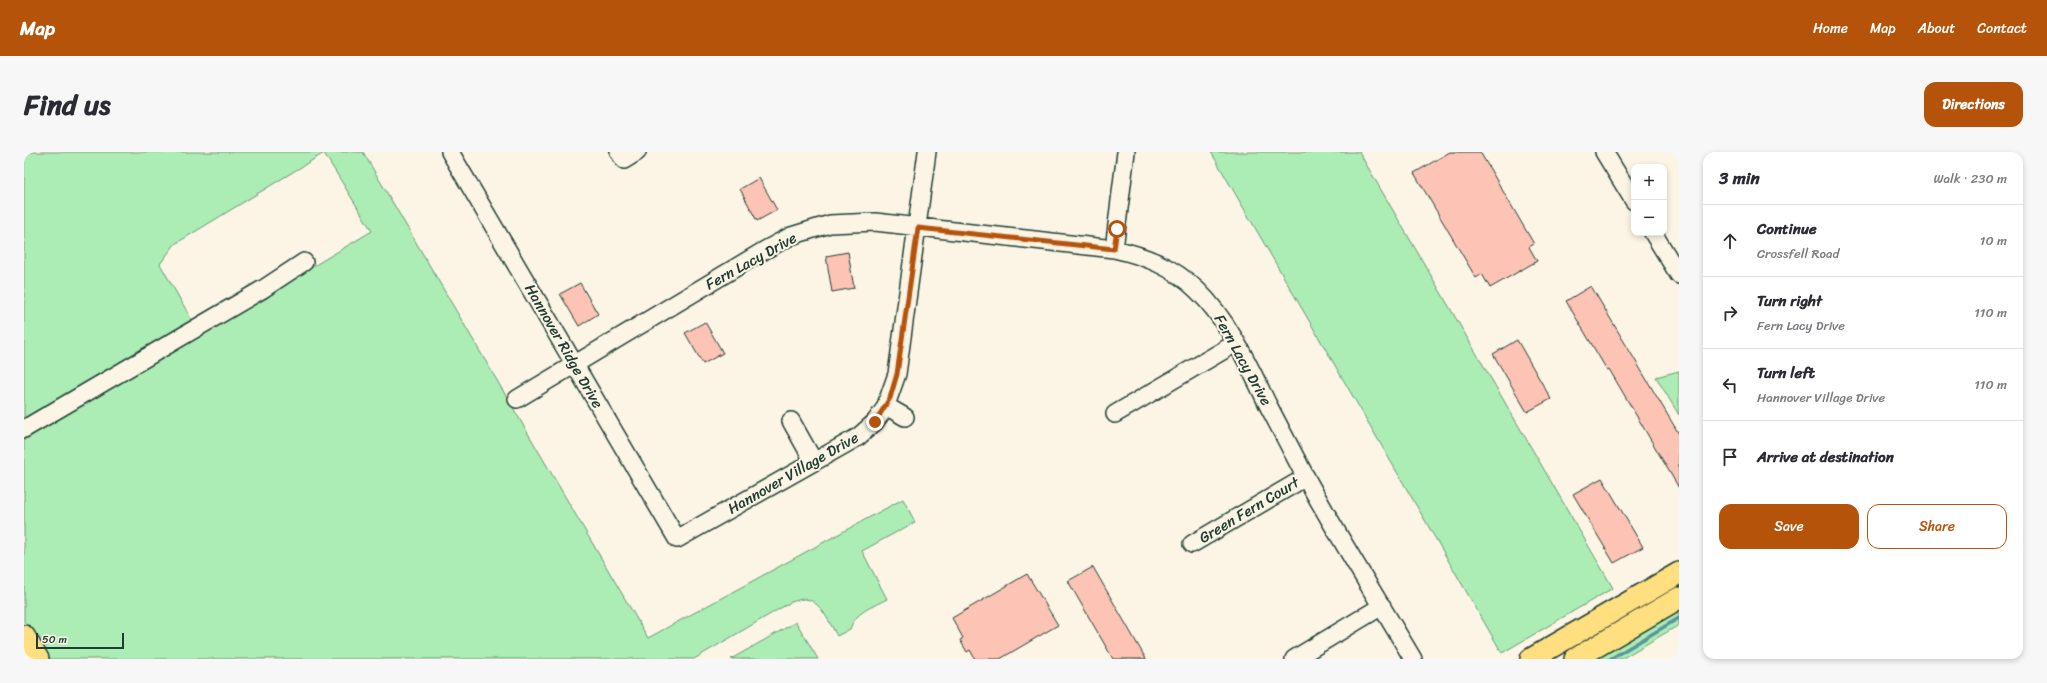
<!DOCTYPE html>
<meta charset="utf-8">
<style>
:root{--surface:#fff;--page:#f7f7f7;--text:#2b2b33;--muted:#7c7c81;--line:#e1e1e2;--accent:#b45309}
body{margin:0;font-family:Sriracha,sans-serif;background:var(--page);color:var(--text)}
.controls{position:absolute;right:12px;top:12px;display:grid;overflow:hidden;border-radius:8px;box-shadow:0 2px 6px #0003}
.controls button{width:36px;height:36px;display:grid;place-items:center;padding:0;border:0;border-bottom:1px solid var(--line);background:var(--surface);color:var(--text);font:20px sans-serif}
.scale{position:absolute;left:12px;bottom:10px;width:88px;box-sizing:border-box;padding-left:4px;border:2px solid #1f3d34;border-top:0;font-size:11px;line-height:14px;white-space:nowrap;color:#1f3d34;-webkit-text-stroke:3px #fcf5e5;paint-order:stroke}
.stop{position:absolute;width:12px;height:12px;margin:-9px;border:3px solid #b45309;border-radius:50%;background:#fff}
.stop.end{background:#b45309;border-color:#fff;box-shadow:0 1px 4px #0008}
.list{margin:0;padding:0;list-style:none}
h2{display:flex;justify-content:space-between;align-items:center;height:52px;margin:0;padding:0 16px;font-size:17px}
h2 small{font-size:13px;font-weight:400;color:var(--muted)}
.list li{display:grid;grid-template-columns:26px 1fr auto;gap:12px;align-items:center;box-sizing:border-box;height:72px;padding:0 16px;border-top:1px solid var(--line)}
.list b{display:block;font-size:15px;white-space:nowrap}
.list p{margin:0;font-size:13px;white-space:nowrap;color:var(--muted)}
.list em{font-size:13px;font-style:normal;color:var(--muted)}
.actions{display:flex;gap:8px;padding:12px 16px}
.actions a{flex:1;padding:9px 0;border:1px solid var(--accent);border-radius:12px;text-align:center;font-size:14px;color:var(--accent)}
.actions .main{background:var(--accent);color:#fff}
.icon{flex:none;width:22px;height:22px;fill:none;stroke:currentColor;stroke-width:2;stroke-linecap:round;stroke-linejoin:round}
.map{position:relative;flex:none;width:1655px;height:507px;overflow:hidden;border-radius:12px}
header{display:flex;align-items:center;gap:24px;box-sizing:border-box;height:56px;padding:0 20px;background:var(--accent);color:#fff}
header strong{font-size:19px}
nav{display:flex;gap:22px;margin-inline-start:auto;font-size:14px}
.intro{display:flex;align-items:center;justify-content:space-between;box-sizing:border-box;height:96px;padding:0 24px}
h1{margin:0;font-size:28px}
.button{padding:10px 18px;border-radius:12px;background:var(--accent);color:#fff;font-size:14px;font-weight:700}
main{display:flex;gap:24px;padding:0 24px}
aside{flex:1;background:var(--surface);border-radius:12px;box-shadow:0 2px 6px #0003}
.map>svg:first-child{display:block}
.green{fill:#acedb5;stroke:#669574}
.lines{fill:none;stroke-linecap:round;stroke-linejoin:round}
.stream{stroke:#5a959c;stroke-width:3.5}
.building{fill:#fdc3b5;stroke:#1f3d34}
.minor-casing{stroke:#1f3d34;stroke-width:20}
.major-casing{stroke:#1f3d34;stroke-width:24}
.minor{stroke:#fcf5e5;stroke-width:17}
.major{stroke:#ffdf80;stroke-width:21}
.route{stroke:#b45309;stroke-width:5}
.labels{text-anchor:middle;dominant-baseline:central;stroke-width:4;stroke-linejoin:round;paint-order:stroke}
.street-label{font-size:15px;fill:#1f3d34;stroke:#fcf5e5}
</style>
<header>
<strong>Map</strong>
<nav><a>Home</a><a>Map</a><a>About</a><a>Contact</a></nav>
</header>
<div class="intro"><h1>Find us</h1><a class="button">Directions</a></div>
<main>
<div class="map">
<svg width="1655" height="507" viewBox="0 0 1655 507">
<rect width="100%" height="100%" fill="#fcf5e5"/>
<filter id="ink" filterUnits="userSpaceOnUse"><feTurbulence type="fractalNoise" baseFrequency=".025" numOctaves="2"/><feDisplacementMap in="SourceGraphic" scale="8" xChannelSelector="R" yChannelSelector="G"/><feConvolveMatrix kernelMatrix="1 2 1 2 8 2 1 2 1" color-interpolation-filters="sRGB"/></filter>
<g filter="url(#ink)">
<path class="green" d="M0,0H339L624,486L879,347L891,370L838,399L863,447C848,455 831,460 826,477L813,484C806,472 796,447 780,447C776,447 771,449 767,450L670,507H22L0,470V288L348,79L300,1L151,92L136,112L169,170L0,273Z
M1187,0H1335L1589,436L1478,501Z
M1655,219V263L1632,225Z
M1655,454V473L1597,507H1565Z
M772,470L794,507H707Z"/>
<g class="lines">
<path class="stream" d="M1586,507L1655,466"/>
</g>
<path class="building" d="M1426,0H1456L1510,92L1505,95L1513,109L1466,136L1458,122L1452,126L1390,21Z
M735,26L753,58L733,69L716,37Z
M824,100L830,136L808,140L802,104Z
M556,131L574,162L555,174L536,142Z
M1567,134L1655,282V336L1585,217L1583,218L1542,149Z
M681,170L699,201L679,212L661,181Z
M1493,188L1527,247L1503,260L1469,202Z
M1578,326L1619,395L1590,411L1549,342Z
M1069,415L1122,507H1089L1044,429Z
M1003,422L1034,473L976,507H951L946,498L943,500L936,488L939,486L928,466Z"/>
<g class="lines">
<defs>
<path id="minor" d="M426,0L653,387L834,285L851,270L861,256L873,222L903,0
M595,0L600,8L613,0
M1580,0L1610,49
M1629,81L1655,123
M1090,97L1102,0
M493,247L741,98L767,84L806,72L851,70L1090,97C1122,104 1149,115 1173,138C1205,169 1224,212 1244,253C1256,276 1268,299 1280,322C1314,385 1353,446 1389,507
M862,254L881,265
M1091,262L1212,191
M767,269L790,310
M0,277L239,137L280,110
M1168,392L1282,325
M1270,507L1358,454"/>
<path id="major" d="M0,484L14,507
M1507,507L1655,421
M1551,507L1655,446"/>
</defs>
<use href="#minor" class="minor-casing"/>
<use href="#major" class="major-casing"/>
<use href="#minor" class="minor"/>
<use href="#major" class="major"/>
</g>
</g>
<g class="lines" filter="url(#ink)">
<path class="route" d="M851,270L866,246L873,222L894,76L1090,97L1093,77"/>
</g>
<g class="labels">
<g class="street-label">
<text transform="translate(727 109) rotate(-29)">Fern Lacy Drive</text>
<text transform="translate(540 194) rotate(60)">Hannover Ridge Drive</text>
<text transform="translate(1219 208) rotate(61)">Fern Lacy Drive</text>
<text transform="translate(769 321) rotate(-30)">Hannover Village Drive</text>
<text transform="translate(1225 358) rotate(-31)">Green Fern Court</text>
</g>
</g>
</svg>
<div class="controls">
<button>+</button>
<button>−</button>
</div>
<div class="scale">50 m</div>
<div class="stop" style="left:1093px;top:77px"></div>
<div class="stop end" style="left:851px;top:270px"></div>
</div>
<aside>
<h2>3 min<small>Walk · 230 m</small></h2>
<ul class="list">
<li><svg class="icon" aria-label="ahead" viewBox="0 0 24 24"><path d="M12 20V5M6 11l6-6 6 6"/></svg><div><b>Continue</b><p>Crossfell Road</p></div><em>10 m</em></li>
<li><svg class="icon" aria-label="right" viewBox="0 0 24 24"><path d="M7 20v-9h11M14 6l5 5-5 5"/></svg><div><b>Turn right</b><p>Fern Lacy Drive</p></div><em>110 m</em></li>
<li><svg class="icon" aria-label="left" viewBox="0 0 24 24"><path d="M17 20v-9H6M10 6l-5 5 5 5"/></svg><div><b>Turn left</b><p>Hannover Village Drive</p></div><em>110 m</em></li>
<li><svg class="icon" aria-label="arrive" viewBox="0 0 24 24"><path d="M6 21V4h12l-3 4 3 4H6"/></svg><div><b>Arrive at destination</b></div></li>
</ul>
<div class="actions"><a class="main">Save</a><a>Share</a></div>
</aside>
</main>
